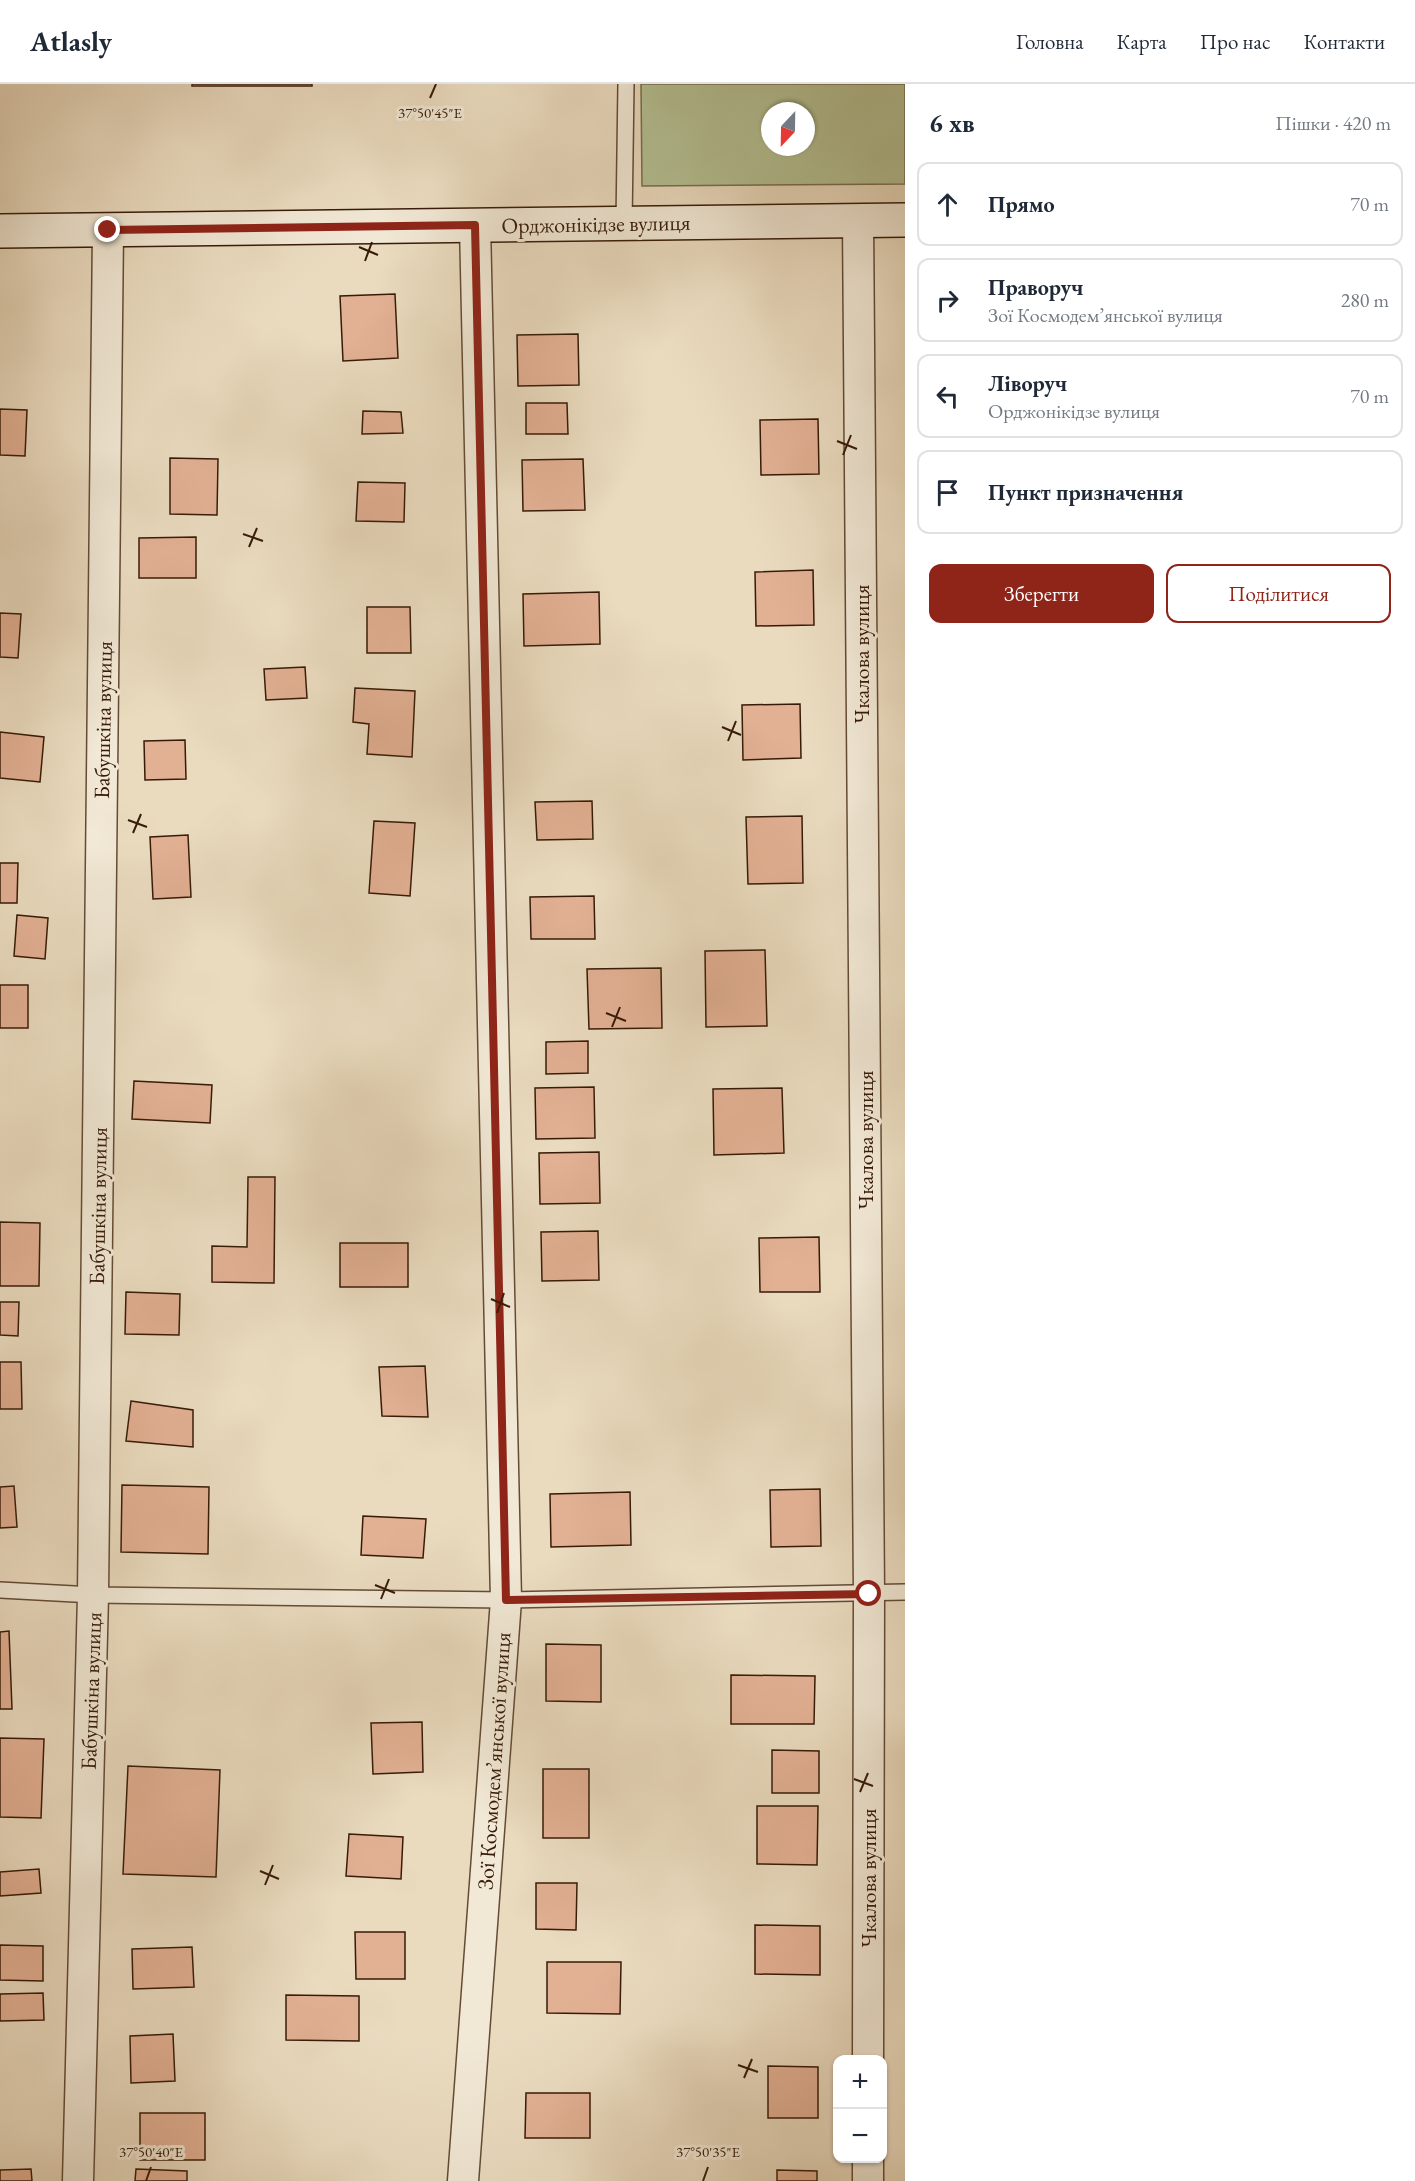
<!DOCTYPE html>
<html lang="uk">
<meta charset="utf-8">
<style>
:root{--surface:#fff;--page:#f6f6f7;--text:#1f2937;--muted:#747a83;--line:#e0e1e3;--accent:#8f2418}
body{margin:0;font-family:"EB Garamond",serif;background:var(--page);color:var(--text)}
.controls{position:absolute;right:18px;bottom:18px;display:grid;overflow:hidden;border-radius:12px;box-shadow:0 2px 4px #0004}
.controls button{width:54px;height:54px;display:grid;place-items:center;padding:0;border:0;border-bottom:2px solid var(--line);background:var(--surface);color:var(--text);font:30px sans-serif}
.compass{position:absolute;left:761px;top:18px;width:54px;height:54px;border-radius:50%;background:var(--surface);box-shadow:0 2px 4px #0004;rotate:202deg}
.stop{position:absolute;width:18px;height:18px;margin:-14px;border:4px solid #8f2418;border-radius:50%;background:#fff}
.stop.end{background:#8f2418;border-color:#fff;box-shadow:0 2px 6px #0008}
.list{margin:0;padding:0;list-style:none}
h2{display:flex;justify-content:space-between;align-items:center;height:78px;margin:0;padding:0 24px;font-size:26px}
h2 small{font-size:20px;font-weight:400;color:var(--muted)}
.list li{display:grid;grid-template-columns:39px 1fr auto;gap:18px;align-items:center;box-sizing:border-box;height:84px;margin:0 12px 12px;padding:0 12px;border:2px solid var(--line);border-radius:12px}
.list b{display:block;font-size:22px;white-space:nowrap}
.list p{margin:0;font-size:20px;white-space:nowrap;color:var(--muted)}
.list em{font-size:20px;font-style:normal;color:var(--muted)}
.actions{display:flex;gap:12px;padding:18px 24px}
.actions a{flex:1;padding:14px 0;border:2px solid var(--accent);border-radius:12px;text-align:center;font-size:21px;color:var(--accent)}
.actions .main{background:var(--accent);color:#fff}
.icon{flex:none;width:33px;height:33px;fill:none;stroke:currentColor;stroke-width:2;stroke-linecap:round;stroke-linejoin:round}
.map{position:relative;flex:none;width:905px;height:2097px;overflow:hidden}
header{display:flex;align-items:center;gap:36px;box-sizing:border-box;height:84px;padding:0 30px;background:var(--surface);border-bottom:2px solid var(--line)}
header strong{font-size:28px}
nav{display:flex;gap:33px;margin-inline-start:auto;font-size:21px}
main{display:flex}
aside{flex:1;background:var(--surface)}
.map>svg:first-child{display:block}
.green{fill:#b4c194;stroke:#766e4e;stroke-width:1.5;fill-rule:evenodd}
.building{fill:#e2b093;stroke:#371b08;stroke-width:1.5}
.lines{fill:none;stroke-linecap:round;stroke-linejoin:round}
.lane-casing{stroke:#644b36;stroke-width:18}
.street-casing{stroke:#644b36;stroke-width:33}
.secondary-casing{stroke:#371b08;stroke-width:36}
.lane{stroke:#f1e8d5;stroke-width:15}
.street{stroke:#f1e8d5;stroke-width:30}
.secondary{stroke:#f1e8d5;stroke-width:33}
.route{stroke:#8f2418;stroke-width:8}
.ticks{fill:none;stroke:#371b08;stroke-width:2}
.labels{text-anchor:middle;dominant-baseline:central;stroke-width:6;stroke-linejoin:round;paint-order:stroke}
.street-label{font-size:22px;fill:#371b08;stroke:#f1e8d5}
.ticks-label{font-size:15px;text-anchor:middle;fill:#371b08;stroke:#f1e8d5;stroke-width:6;stroke-linejoin:round;paint-order:stroke}
</style>
<header>
<strong>Atlasly</strong>
<nav><a>Головна</a><a>Карта</a><a>Про нас</a><a>Контакти</a></nav>
</header>
<main>
<div class="map">
<svg width="905" height="2097" viewBox="0 0 905 2097">
<rect width="100%" height="100%" fill="#eadbbf"/>
<filter id="stains"><feTurbulence type="fractalNoise" baseFrequency=".00333" numOctaves="4"/><feColorMatrix values="0 0 0 0 .2 0 0 0 0 .09 0 0 0 0 .02 0 0 0 .5 -.17"/></filter>
<radialGradient id="worn" r=".72"><stop offset=".6" stop-color="#630" stop-opacity="0"/><stop offset="1" stop-color="#630" stop-opacity=".3"/></radialGradient>
<path class="green" d="M641,0H905V100L642,102ZM770,27H806V63H770Z"/>
<path class="building" d="M192,0H312V2H192Z
M395,210L398,274L343,277L340,212Z
M578,250L579,301L518,302L517,251Z
M526,319H567L568,350H526Z
M0,325L27,326L25,372L0,371Z
M363,327L401,328L403,349L362,350Z
M818,335L819,390L761,391L760,336Z
M170,374L218,375L217,431L170,430Z
M583,375L585,426L523,427L522,376Z
M358,398L405,399L404,438L356,437Z
M196,453V494H139V454Z
M813,486L814,541L756,542L755,488Z
M599,508L600,560L524,562L523,510Z
M367,523H410L411,569H367Z
M0,529L21,530L18,574L0,573Z
M305,583L307,614L266,616L264,585Z
M355,604L415,607L412,673L367,670L369,640L353,638Z
M800,620L801,674L743,676L742,621Z
M0,648L44,653L40,698L0,694Z
M185,656L186,695L145,696L144,657Z
M592,717L593,755L537,756L535,718Z
M802,732L803,799L748,800L746,733Z
M374,737L415,739L410,812L369,809Z
M188,751L191,813L153,815L150,753Z
M0,779H18L17,819H0Z
M594,812L595,855H531L530,813Z
M17,831L48,834L45,875L14,872Z
M765,866L767,942L706,943L705,867Z
M661,884L662,944L589,945L587,885Z
M0,901H28V944H0Z
M588,957V989L546,990V958Z
M134,997L212,1001L210,1039L132,1035Z
M594,1003L595,1054L536,1055L535,1004Z
M782,1004L784,1069L714,1071L713,1005Z
M599,1068L600,1119L540,1120L539,1069Z
M248,1093H275L274,1199L212,1198V1162L247,1163Z
M0,1138L40,1139L39,1202H0Z
M598,1147L599,1196L542,1197L541,1148Z
M819,1153L820,1208H760L759,1154Z
M340,1159H408V1203H340Z
M126,1208L180,1210L179,1251L125,1250Z
M0,1218H19L18,1252L0,1251Z
M0,1278H21L22,1325H0Z
M425,1282L428,1333L382,1332L379,1283Z
M131,1317L193,1326V1363L126,1357Z
M122,1401L209,1403L208,1470L121,1468Z
M14,1402L17,1443L0,1444V1403Z
M820,1405L821,1462L771,1463L770,1406Z
M630,1408L631,1461L551,1463L550,1410Z
M363,1432L426,1435L423,1474L361,1471Z
M9,1547L12,1625H0V1548Z
M546,1560L601,1561V1618L546,1617Z
M731,1591L815,1592L814,1640H731Z
M422,1638L423,1688L373,1690L371,1639Z
M0,1654L44,1655L41,1734L0,1733Z
M772,1666L819,1667V1709H772Z
M128,1682L220,1686L216,1793L123,1790Z
M543,1685H589V1754H543Z
M757,1722H818L817,1781L757,1780Z
M349,1750L403,1753L401,1795L346,1792Z
M39,1785L41,1809L0,1812V1788Z
M536,1799H577L576,1846L536,1845Z
M755,1841L820,1842V1891L755,1890Z
M355,1848H405V1895H356Z
M0,1861L43,1862V1897L0,1896Z
M192,1863L194,1903L133,1905L132,1865Z
M547,1878H621L620,1930L547,1929Z
M43,1909L44,1936L0,1937V1910Z
M286,1911L359,1912V1957L286,1956Z
M173,1950L175,1997L131,1999L130,1952Z
M768,1982L818,1983V2034H768Z
M526,2009H590V2054H525Z
M140,2029H205V2076H140Z
M31,2085L32,2097H0V2086Z
M136,2085L187,2087V2097H135Z
M777,2086L817,2087V2097H777Z"/>
<g class="lines">
<defs>
<path id="lane" d="M624,139L626,0
M0,1506L93,1511L506,1516L905,1508"/>
<path id="street" d="M858,137L869,1510L868,1976
M78,2097L93,1511L108,146
M463,2097L506,1516L475,141
M868,2097V2074"/>
<path id="secondary" d="M0,147L905,136"/>
</defs>
<use href="#lane" class="lane-casing"/>
<use href="#street" class="street-casing"/>
<use href="#secondary" class="secondary-casing"/>
<use href="#lane" class="lane"/>
<use href="#street" class="street"/>
<use href="#secondary" class="secondary"/>
</g>
<g class="lines">
<path class="route" d="M108,146L475,141L506,1516L869,1510"/>
</g>
<path class="ticks" d="M430,14L436,0M359,163L378,171M365,177L372,158M837,357L857,365M843,371L851,351M243,450L263,457M249,463L257,444M722,643L741,651M728,657L736,637M128,736L147,743M133,749L141,730M606,929L626,937M612,943L620,923M491,1215L510,1223M497,1229L504,1209M375,1501L395,1509M381,1515L389,1495M854,1695L873,1702M860,1708L868,1689M260,1787L279,1795M265,1801L273,1781M738,1981L758,1988M744,1994L752,1975M146,2097L151,2083M703,2097L708,2083"/>
<g class="labels">
<g class="street-label">
<text transform="translate(596 140) rotate(-1)">Орджонікідзе вулиця</text>
<text transform="translate(861 570) rotate(-90)">Чкалова вулиця</text>
<text transform="translate(103 636) rotate(-89)">Бабушкіна вулиця</text>
<text transform="translate(865 1056) rotate(-90)">Чкалова вулиця</text>
<text transform="translate(98 1122) rotate(-89)">Бабушкіна вулиця</text>
<text transform="translate(91 1607) rotate(-88)">Бабушкіна вулиця</text>
<text transform="translate(494 1677) rotate(-86)">Зої Космодем’янської вулиця</text>
<text transform="translate(868 1794) rotate(-90)">Чкалова вулиця</text>
</g>
</g>
<g class="ticks-label">
<text x="430" y="34">37°50'45"E</text>
<text x="151" y="2073">37°50'40"E</text>
<text x="708" y="2073">37°50'35"E</text>
</g>
<rect width="100%" height="100%" filter="url(#stains)"/>
<rect width="100%" height="100%" fill="url(#worn)"/>
</svg>
<div class="controls">
<button>+</button>
<button>−</button>
</div>
<svg class="compass" viewBox="-18 -18 36 36"><path d="M0-13l5 13h-10z" fill="#e53935"/><path d="M0 13l5-13h-10z" fill="#747a83"/></svg>
<div class="stop" style="left:869px;top:1510px"></div>
<div class="stop end" style="left:108px;top:146px"></div>
</div>
<aside>
<h2>6 хв<small>Пішки · 420 m</small></h2>
<ul class="list">
<li><svg class="icon" aria-label="ahead" viewBox="0 0 24 24"><path d="M12 20V5M6 11l6-6 6 6"/></svg><div><b>Прямо</b></div><em>70 m</em></li>
<li><svg class="icon" aria-label="right" viewBox="0 0 24 24"><path d="M7 20v-9h11M14 6l5 5-5 5"/></svg><div><b>Праворуч</b><p>Зої Космодем’янської вулиця</p></div><em>280 m</em></li>
<li><svg class="icon" aria-label="left" viewBox="0 0 24 24"><path d="M17 20v-9H6M10 6l-5 5 5 5"/></svg><div><b>Ліворуч</b><p>Орджонікідзе вулиця</p></div><em>70 m</em></li>
<li><svg class="icon" aria-label="arrive" viewBox="0 0 24 24"><path d="M6 21V4h12l-3 4 3 4H6"/></svg><div><b>Пункт призначення</b></div></li>
</ul>
<div class="actions"><a class="main">Зберегти</a><a>Поділитися</a></div>
</aside>
</main>
